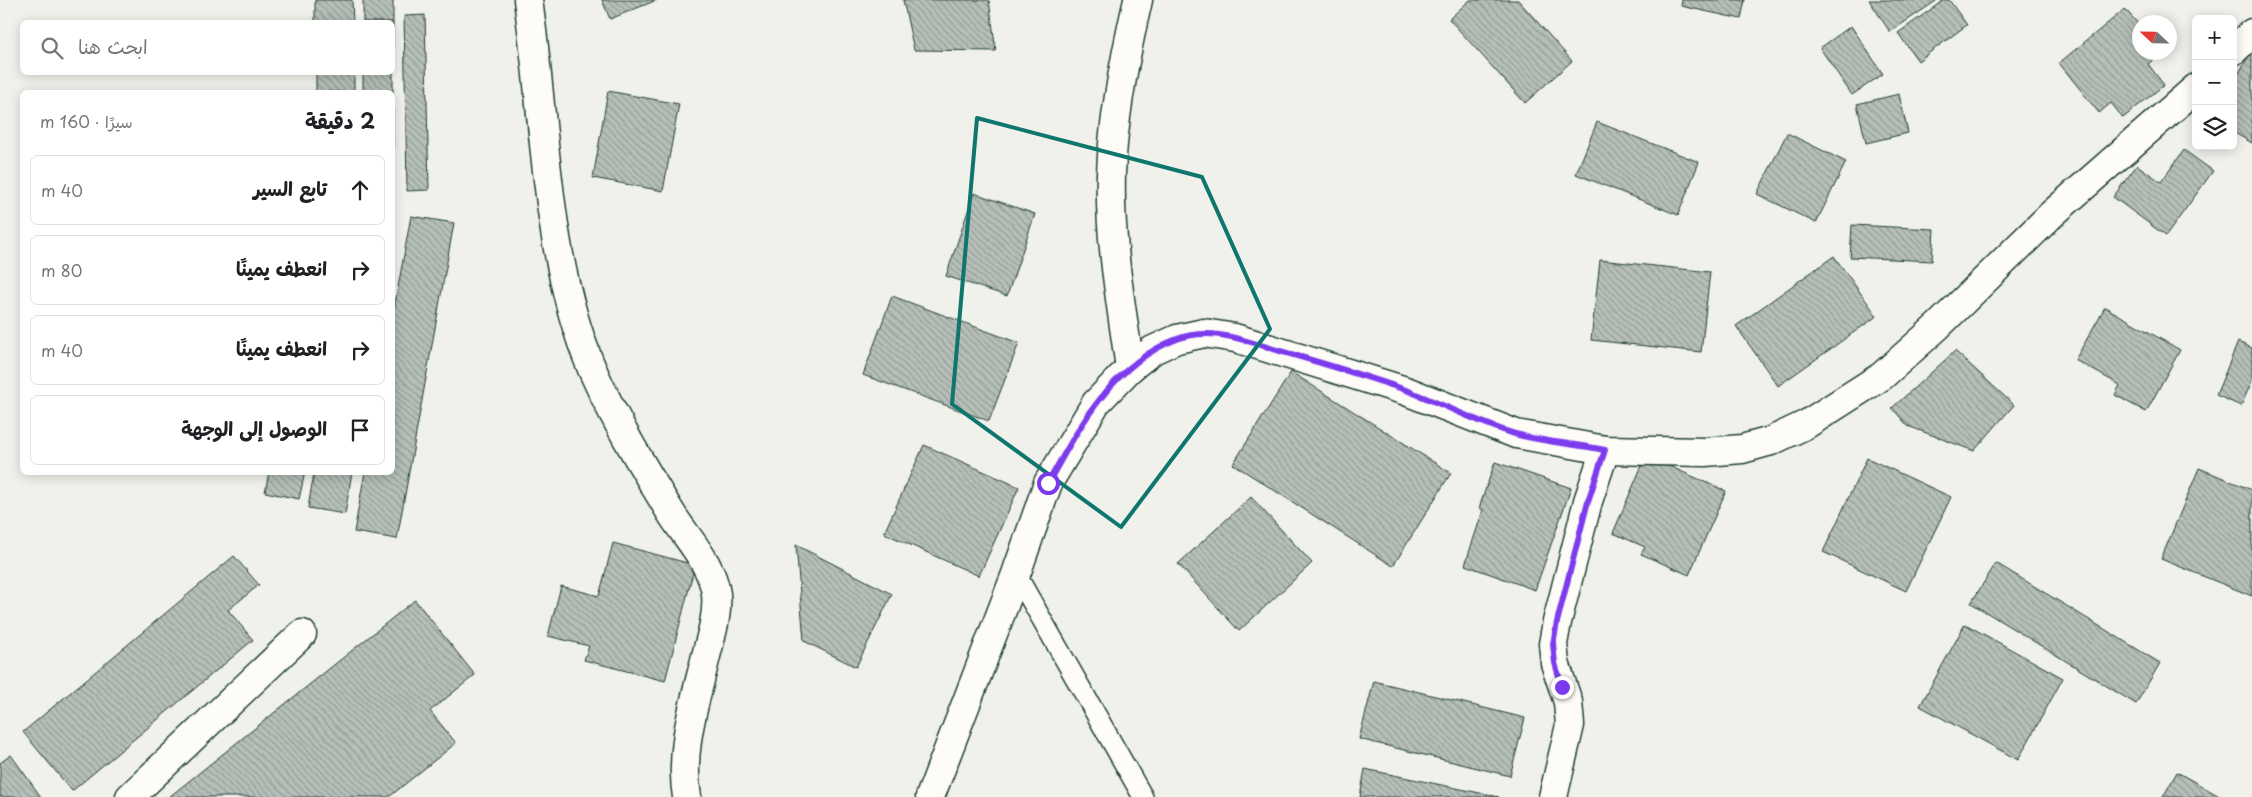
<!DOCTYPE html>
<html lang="ar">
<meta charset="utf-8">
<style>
:root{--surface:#fff;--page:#f2f2f2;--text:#202124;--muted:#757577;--line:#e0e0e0}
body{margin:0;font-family:"Playpen Sans","Playpen Sans Arabic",sans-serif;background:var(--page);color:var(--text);direction:rtl}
.controls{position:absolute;right:15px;top:15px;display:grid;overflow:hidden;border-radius:8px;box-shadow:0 2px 12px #0003}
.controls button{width:45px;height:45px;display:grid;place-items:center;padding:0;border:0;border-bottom:1px solid var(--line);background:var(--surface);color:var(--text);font:25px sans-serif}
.compass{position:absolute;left:2132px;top:15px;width:45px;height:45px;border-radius:50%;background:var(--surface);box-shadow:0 2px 12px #0003;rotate:292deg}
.stop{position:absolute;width:15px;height:15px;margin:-11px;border:4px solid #7c3aed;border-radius:50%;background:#fff}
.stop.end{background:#7c3aed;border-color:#fff;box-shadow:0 1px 5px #0008}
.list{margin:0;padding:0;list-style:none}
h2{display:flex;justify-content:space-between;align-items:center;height:65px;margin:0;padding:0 20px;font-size:21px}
h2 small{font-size:16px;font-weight:400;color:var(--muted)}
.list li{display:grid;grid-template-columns:32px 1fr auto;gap:15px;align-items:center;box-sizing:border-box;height:70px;margin:0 10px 10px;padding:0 10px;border:1px solid var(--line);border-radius:8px}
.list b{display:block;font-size:19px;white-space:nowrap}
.list em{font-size:16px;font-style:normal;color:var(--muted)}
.icon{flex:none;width:28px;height:28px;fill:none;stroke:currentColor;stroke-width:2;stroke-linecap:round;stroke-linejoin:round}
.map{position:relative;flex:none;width:2252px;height:797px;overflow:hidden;direction:ltr}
.search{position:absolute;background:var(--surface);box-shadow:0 2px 12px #0003;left:20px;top:20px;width:375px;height:55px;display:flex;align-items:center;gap:12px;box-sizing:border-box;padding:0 18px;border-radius:8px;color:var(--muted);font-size:19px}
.panel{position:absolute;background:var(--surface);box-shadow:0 2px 12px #0003;left:20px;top:90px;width:375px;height:385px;border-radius:8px;direction:rtl}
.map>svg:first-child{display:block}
.building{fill:url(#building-back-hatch);stroke:#1f3d34}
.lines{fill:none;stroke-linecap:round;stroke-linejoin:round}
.service-casing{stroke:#1f3d34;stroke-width:22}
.minor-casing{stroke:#1f3d34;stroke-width:31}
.tertiary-casing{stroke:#1f3d34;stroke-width:31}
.service{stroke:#fdfcf7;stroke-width:19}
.minor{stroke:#fdfcf7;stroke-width:28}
.tertiary{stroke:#fdfcf7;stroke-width:28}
.route{stroke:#7c3aed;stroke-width:6}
.marked{fill:none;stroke:#0f766e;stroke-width:4;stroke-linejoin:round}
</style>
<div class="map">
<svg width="2252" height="797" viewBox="0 0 2252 797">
<defs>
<pattern id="building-back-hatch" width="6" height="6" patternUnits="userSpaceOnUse" patternTransform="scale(1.25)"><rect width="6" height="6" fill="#b6bfb8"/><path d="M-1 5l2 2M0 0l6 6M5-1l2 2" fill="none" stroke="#939c96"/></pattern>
</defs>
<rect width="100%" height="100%" fill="#f0f1eb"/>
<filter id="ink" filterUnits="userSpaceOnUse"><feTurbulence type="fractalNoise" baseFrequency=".02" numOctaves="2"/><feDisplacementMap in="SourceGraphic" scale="10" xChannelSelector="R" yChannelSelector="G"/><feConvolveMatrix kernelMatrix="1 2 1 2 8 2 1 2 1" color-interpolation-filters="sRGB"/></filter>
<g filter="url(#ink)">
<path class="building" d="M315,0H352L353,22H315Z
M363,0H393V174L392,92H363V72H392V22H363Z
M602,0H657L610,19Z
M903,0H989L996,51L914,50Z
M1470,0H1518L1572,61L1525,103L1449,19Z
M1682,0H1745L1741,19L1681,6Z
M1869,0H1935L1936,1L1890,32Z
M1944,0H1949L1967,25L1918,61L1898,33Z
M2125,9L2140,26V52L2161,53L2148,64L2164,85L2123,118L2111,103L2099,113L2059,63Z
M425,15L429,190L407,191L404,16Z
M1851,26L1883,74L1852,95L1820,48Z
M2252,50V143L2233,132V83Z
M316,72H354V92H316Z
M608,91L679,104L663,191L593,178Z
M1899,94L1908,133L1866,143L1857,104Z
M1597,122L1699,162L1678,215L1576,174Z
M1787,133L1846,162L1816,223L1757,194Z
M2184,150L2213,171L2166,236L2113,197L2137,165L2161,182Z
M974,193L1035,214L1007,296L946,276Z
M411,216L454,223L397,539L354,532L365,472H392V320Z
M1852,225L1934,229L1932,261L1850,257Z
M1834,256L1877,316L1778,386L1736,326Z
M1600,260L1710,272L1701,352L1591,340Z
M892,296L1019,343L989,421L863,375Z
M2105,307L2180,350L2146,412L2115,395L2120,385L2075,360Z
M2238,342L2252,348V381L2241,406L2216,395Z
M1955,351L2014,405L1974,451L1908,426L1892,408Z
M1291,372L1451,473L1393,566L1233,464Z
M924,445L1019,487L979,576L884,533Z
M1646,456L1726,491L1689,575L1641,554L1645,547L1613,533Z
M1867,458L1951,497L1906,591L1823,552Z
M1495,462L1571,488L1535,590L1465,565L1483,510L1479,508Z
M2199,468L2252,490V596L2161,559Z
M269,472H305L299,499L265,492Z
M314,472H352L345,514L308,508Z
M1251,497L1312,563L1239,631L1178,564Z
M613,543L695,565L665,681L584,660L589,646L548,636L561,586L599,596Z
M796,545L892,594L856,667L804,641Z
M234,556L259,585L228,610L253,640L72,791L23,732Z
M1996,563L2160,663L2136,704L1971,603Z
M415,600L475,675L430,711L456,743L389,797H169Z
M1965,624L2063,678L2018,760L1920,706Z
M1374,681L1525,718L1510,776L1359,739Z
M11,755L41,797H0V763Z
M1365,769L1499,797H1360Z
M2177,772L2221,797H2163Z"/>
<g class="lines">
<defs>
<path id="service" d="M1016,574L1143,797"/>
<path id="minor" d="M528,0C546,121 544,255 592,369C614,419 643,467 671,513C687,539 712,563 716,594C718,615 711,636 706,656C695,702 679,749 687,797
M1130,368C1121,304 1109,239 1111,174C1113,116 1125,56 1138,0
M130,797L302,634
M1553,797L1570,725L1568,702L1555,663L1553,644L1557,622L1588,501L1605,450"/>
<path id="tertiary" d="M2233,51L2252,33
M930,797L1016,574L1048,483L1096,403L1130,368L1153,350L1177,339L1204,333L1235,338L1406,391L1516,434L1605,450L1705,452L1742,449L1771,441L1807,424L1882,376L1938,326L2052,214L2196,88"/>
</defs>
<use href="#service" class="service-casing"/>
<use href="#minor" class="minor-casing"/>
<use href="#tertiary" class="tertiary-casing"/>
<use href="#service" class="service"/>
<use href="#minor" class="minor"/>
<use href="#tertiary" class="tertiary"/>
</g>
</g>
<g class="lines" filter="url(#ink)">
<path class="route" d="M1048,483C1079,427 1113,363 1177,339C1211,326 1246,341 1280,351C1322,363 1365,376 1406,390C1443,404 1478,423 1515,434C1544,442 1576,444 1605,450L1588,501L1557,622L1553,644L1555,663L1562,687"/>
</g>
<path class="marked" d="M977,118L1202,177L1270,329L1121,527L952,404Z"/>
</svg>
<div class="controls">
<button>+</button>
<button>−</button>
<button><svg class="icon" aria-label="layers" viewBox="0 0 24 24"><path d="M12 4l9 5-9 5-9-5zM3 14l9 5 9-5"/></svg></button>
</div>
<svg class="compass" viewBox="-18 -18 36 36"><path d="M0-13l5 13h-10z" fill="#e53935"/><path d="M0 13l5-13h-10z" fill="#757577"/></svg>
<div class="stop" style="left:1048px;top:483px"></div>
<div class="stop end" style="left:1562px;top:687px"></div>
<div class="search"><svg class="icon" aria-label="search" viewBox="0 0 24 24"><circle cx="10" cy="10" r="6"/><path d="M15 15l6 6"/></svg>ابحث هنا</div>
<section class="panel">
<h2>2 دقيقة<small>سيرًا · 160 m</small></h2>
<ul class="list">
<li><svg class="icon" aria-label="ahead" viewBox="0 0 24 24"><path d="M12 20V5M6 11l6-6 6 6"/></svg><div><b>تابع السير</b></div><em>40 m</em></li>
<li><svg class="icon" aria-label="right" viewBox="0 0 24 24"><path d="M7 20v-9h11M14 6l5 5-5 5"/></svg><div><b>انعطف يمينًا</b></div><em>80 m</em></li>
<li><svg class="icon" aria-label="right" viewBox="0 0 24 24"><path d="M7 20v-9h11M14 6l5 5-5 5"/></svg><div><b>انعطف يمينًا</b></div><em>40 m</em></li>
<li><svg class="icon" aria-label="arrive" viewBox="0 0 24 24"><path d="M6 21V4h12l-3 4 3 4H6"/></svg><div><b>الوصول إلى الوجهة</b></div></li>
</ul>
</section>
</div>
